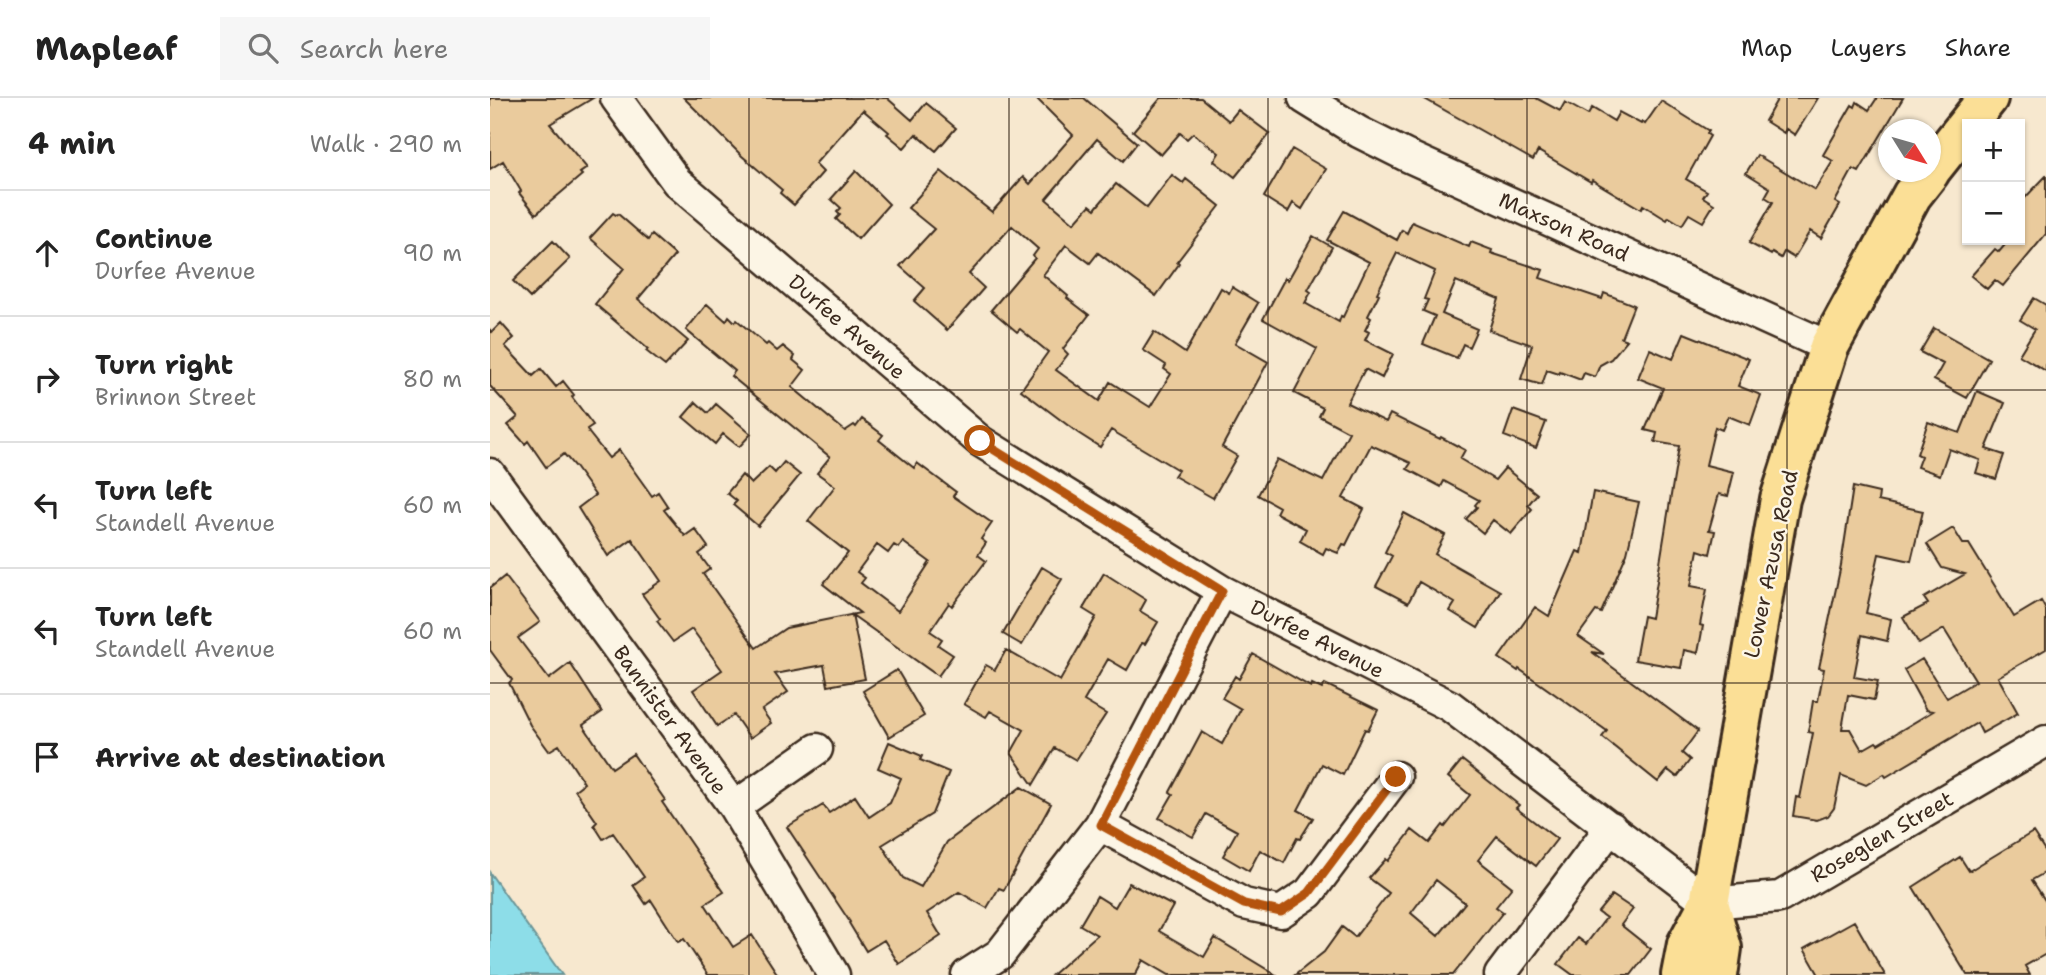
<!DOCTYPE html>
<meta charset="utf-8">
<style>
:root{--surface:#fff;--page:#f6f6f6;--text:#222;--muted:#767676;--line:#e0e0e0}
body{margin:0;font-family:"Shantell Sans",sans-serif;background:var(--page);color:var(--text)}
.controls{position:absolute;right:21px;top:21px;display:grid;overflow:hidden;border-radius:0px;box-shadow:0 2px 5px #0004}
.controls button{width:63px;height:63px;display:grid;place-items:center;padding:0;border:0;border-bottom:2px solid var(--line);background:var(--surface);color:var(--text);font:35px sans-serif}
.compass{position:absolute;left:1388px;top:21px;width:63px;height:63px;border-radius:50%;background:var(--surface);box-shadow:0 2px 5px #0004;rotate:127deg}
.stop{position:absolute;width:21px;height:21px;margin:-16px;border:5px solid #b45309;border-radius:50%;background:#fff}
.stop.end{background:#b45309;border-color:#fff;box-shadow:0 2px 7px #0008}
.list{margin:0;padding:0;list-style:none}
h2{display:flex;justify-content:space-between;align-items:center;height:91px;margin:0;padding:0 28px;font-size:30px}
h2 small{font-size:23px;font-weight:400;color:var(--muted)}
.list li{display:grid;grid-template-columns:46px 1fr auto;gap:21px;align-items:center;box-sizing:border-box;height:126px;padding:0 28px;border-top:2px solid var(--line)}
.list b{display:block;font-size:26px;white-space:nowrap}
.list p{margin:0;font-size:23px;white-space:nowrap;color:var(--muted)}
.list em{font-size:23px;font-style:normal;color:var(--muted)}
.icon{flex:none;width:38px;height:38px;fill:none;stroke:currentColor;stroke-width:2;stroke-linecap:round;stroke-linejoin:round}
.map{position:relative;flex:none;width:1556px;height:877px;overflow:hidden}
header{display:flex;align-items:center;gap:42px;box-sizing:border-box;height:98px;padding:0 35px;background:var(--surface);border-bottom:2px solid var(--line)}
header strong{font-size:33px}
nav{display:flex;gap:38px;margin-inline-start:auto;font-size:24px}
.search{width:490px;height:63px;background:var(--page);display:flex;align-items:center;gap:18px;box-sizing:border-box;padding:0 24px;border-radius:0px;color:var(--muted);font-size:26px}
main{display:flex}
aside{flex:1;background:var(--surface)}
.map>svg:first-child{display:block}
.water{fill:#8ddde8;stroke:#6c9597;stroke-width:2}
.building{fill:#eacb9d;stroke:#3b2a1e;stroke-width:2;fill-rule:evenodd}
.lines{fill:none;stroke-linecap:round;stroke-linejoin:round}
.minor-casing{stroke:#3b2a1e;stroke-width:35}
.major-casing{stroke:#3b2a1e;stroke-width:44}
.minor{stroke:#fcf5e5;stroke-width:30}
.major{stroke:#fbdf96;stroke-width:38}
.route{stroke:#b45309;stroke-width:9}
.grid{fill:none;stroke:#3b2a1e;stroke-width:2;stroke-opacity:0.55}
.labels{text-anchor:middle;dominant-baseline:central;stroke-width:5;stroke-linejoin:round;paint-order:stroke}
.street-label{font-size:21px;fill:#3b2a1e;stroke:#fcf5e5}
</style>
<header>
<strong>Mapleaf</strong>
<div class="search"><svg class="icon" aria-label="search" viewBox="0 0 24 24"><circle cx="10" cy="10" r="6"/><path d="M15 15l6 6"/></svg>Search here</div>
<nav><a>Map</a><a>Layers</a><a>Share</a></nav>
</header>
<main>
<aside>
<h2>4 min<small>Walk · 290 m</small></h2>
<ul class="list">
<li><svg class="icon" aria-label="ahead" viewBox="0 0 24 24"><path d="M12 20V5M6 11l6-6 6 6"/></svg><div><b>Continue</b><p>Durfee Avenue</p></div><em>90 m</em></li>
<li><svg class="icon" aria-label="right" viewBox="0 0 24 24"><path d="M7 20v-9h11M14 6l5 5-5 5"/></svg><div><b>Turn right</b><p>Brinnon Street</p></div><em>80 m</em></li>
<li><svg class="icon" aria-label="left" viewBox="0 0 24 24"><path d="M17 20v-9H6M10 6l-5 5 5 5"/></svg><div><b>Turn left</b><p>Standell Avenue</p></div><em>60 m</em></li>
<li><svg class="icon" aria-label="left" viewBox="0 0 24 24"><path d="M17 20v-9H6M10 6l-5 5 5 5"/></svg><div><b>Turn left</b><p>Standell Avenue</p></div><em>60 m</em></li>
<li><svg class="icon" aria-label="arrive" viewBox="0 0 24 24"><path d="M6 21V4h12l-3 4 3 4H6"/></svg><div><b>Arrive at destination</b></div></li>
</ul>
</aside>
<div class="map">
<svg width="1556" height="877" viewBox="0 0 1556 877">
<rect width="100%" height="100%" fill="#f7e8cf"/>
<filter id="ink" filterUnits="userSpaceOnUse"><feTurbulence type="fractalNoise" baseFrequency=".0143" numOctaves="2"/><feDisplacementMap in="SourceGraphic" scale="14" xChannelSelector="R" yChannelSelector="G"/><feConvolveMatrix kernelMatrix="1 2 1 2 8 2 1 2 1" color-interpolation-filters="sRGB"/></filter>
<g filter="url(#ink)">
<path class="water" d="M0,775L72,877H0Z"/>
<path class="building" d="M0,0H103L60,26L97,70L90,75L92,77L46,116L29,95L31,93L13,63L0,71Z
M194,0H397L422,22L436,5L466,30L446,53L426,36L414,50L397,36L399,34L373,12L325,66L333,74L304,107L290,95L292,92L252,58Z
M546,0H594L647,45L633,63L607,41L556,101L584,125L600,107L605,111L626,86L657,110L682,77L693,85L696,81L730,108L687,164L689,166L666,198L608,155L600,165L576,147L553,177L578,198L577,200L599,217L573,251L578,256L566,272L609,303L620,284L660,309L681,276L674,271L676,267L653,252L664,234L695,255L731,190L739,195L742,189L768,205L745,245L778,264L732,349L747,358L723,400L684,378L688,372L621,332L610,349L588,335L531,292L558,254L530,231L527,234L501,212L545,160L543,158L548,151L522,128L479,176L494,190L457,232L424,203L435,190L410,168L444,131L418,110L451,73L502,114L533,79L540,86L583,37Z
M671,0H711L739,23L748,12L780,36L745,79L724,63L729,55L703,35L697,41L690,35L671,57L643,33Z
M933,0H1046L1070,13L1075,4L1098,17L1102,10L1124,23L1129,14L1151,26L1152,24L1155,26L1171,3L1219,33L1217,36L1220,38L1196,81L1217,93L1213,99L1224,106L1213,124L1199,116L1192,127L1179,119L1177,122L1153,107L1151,111L1102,82L1101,84L1048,53L1043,62Z
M1288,0H1328L1305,37L1296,31L1294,35L1275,23Z
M1387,0H1413L1369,74L1363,71L1345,104L1350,107L1331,140L1320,133L1304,160L1294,154L1291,160L1282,155L1281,157L1259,145L1283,104L1275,99L1280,90L1256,75L1267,57L1325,92L1343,63L1333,57L1362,7L1365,9L1367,4L1379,12Z
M802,51L836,71L812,111L803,105L798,114L774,99Z
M366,73L399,106L368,141L346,121L350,117L347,114L351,110L341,101Z
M1556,78V136L1513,188L1505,182L1497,191L1481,178L1505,151L1509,154L1519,142H1530V105Z
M854,113L907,142L912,132L917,135L922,124L979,149L981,144L1002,152L1001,155L1053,172L1050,180L1112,201L1114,195L1144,207L1131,240L1137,242L1121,261L1110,267L1105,279L1094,275L1091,282L1070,274L1069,276L1057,272L1052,287L1031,281L1042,247L999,232L1009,201L966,183L952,216L987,231L979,249L973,246L967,260L933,246L945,218L933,213L938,202L934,201L945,173L907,155L887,195L889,196L878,218L881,220L875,232L879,234L875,242L903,256L892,280L875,271L857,305L896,324L900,316L950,341L951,339L975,352L970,361L1005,382L1015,370L1047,396L1038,407L1042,411L1021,436L1003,422L993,435L976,421L987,409L985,407L989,402L954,383L951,389L917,371L921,365L881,347L853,400L874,411L856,447L853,446L848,455L836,450L833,456L810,443L816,431L786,415L789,409L768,397L787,361L833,383L859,334L829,318L833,310L804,295L827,251L773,221L795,180L798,182L823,138L842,149L818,192L821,194L815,205L849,224L851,218L853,219L879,164L837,142Z
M123,115L126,117L128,116L158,142L162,137L185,157L148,201L198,243L175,268L156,253L158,251L105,206L134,170L100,140Z
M63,143L80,161L40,200L23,183Z
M1544,200L1556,207V273L1529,257L1545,231L1530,222Z
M217,206L236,223L239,218L245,224L247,222L276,247L278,245L287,253L293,248L305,258L303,262L315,272L302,289L355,333L364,327L366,329L372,321L393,337L389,342L424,370L427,365L466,394L463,398L502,425L491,441L496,445L488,457L496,463L462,508L459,505L440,533L452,541L448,547L463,557L448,578L362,517L375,581L338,588L334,567L285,576L298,594L272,612L281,625L260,640L244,617L227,628L203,592L232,572L202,531L183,544L167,523L170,521L152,496L171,483L142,441L118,458L88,410L105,397L85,369L74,356L56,369L38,343L35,346L18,327L28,319L0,288V232L2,234L11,225L24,240L15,248L43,278L51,271L66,289L73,283L84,297L82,299L103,327L97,331L99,335L119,360L129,352L162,398L168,394L178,409L174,412L195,438L205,431L218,449L209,456L220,471L213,476L266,550L296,530L370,515L333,486L358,455L318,423L345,388L327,375L340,359L241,278L245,273L196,232ZM413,444L440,464L408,513L371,485L375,480L367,474L387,447L398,455L404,447L409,450Z
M1444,230L1499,261L1477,300L1444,282L1453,266L1430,254Z
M1194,235L1259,261L1248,288L1271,297L1260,327L1238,318L1232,332L1225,329L1216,367L1244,374L1238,398L1229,396L1219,432L1225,433L1220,456L1208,452L1201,488L1217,491L1210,527L1213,528L1208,555L1194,552L1191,570L1145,562L1153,518L1161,520L1189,348L1165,344L1167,335L1155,332L1173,290L1148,280L1160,251L1183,261Z
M1487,293L1515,305L1496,351L1514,357L1506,381L1486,375L1490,362L1459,351L1450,377L1427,369L1431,358L1427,356L1438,324L1470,335Z
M206,304L218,315L226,306L261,336L249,349L233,336L225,346L193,319Z
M1023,312L1056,324L1046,350L1014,338Z
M294,364L310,377L268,428L243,407L247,403L237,395L252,377L261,386L279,369L285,375Z
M1363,389L1389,395L1388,403L1433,413L1421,463L1389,456L1376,515L1401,521L1397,543L1372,537L1364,579L1388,583L1384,602L1358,597L1352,631H1360L1372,652L1386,644L1388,646L1443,613L1436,612L1414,572L1432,561L1457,600L1486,583L1454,531L1429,546L1413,519L1438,506L1434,500L1475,476L1452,470L1437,446L1463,430L1473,446H1479L1524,519L1551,503L1556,512V551L1508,579L1528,615L1492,635L1487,625L1396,679L1394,676L1376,687L1351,677L1344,710L1338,718L1327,722L1303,718L1306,699L1310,700L1323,635L1318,634L1323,603H1328L1334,571L1329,570L1351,467Z
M1103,394L1149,404L1137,455L1111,515L1106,513L1088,538L1114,556L1102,554L1208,633L1192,655L1200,662L1187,679L1178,672L1168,684L1112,639L1117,633L1029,571L1028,573L1009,560L1045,509L1059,518L1087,453L1092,455Z
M914,415L955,437L945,456L1010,493L988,530L960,513L965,505L929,484L918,505L886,488L902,458L895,454Z
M552,469L572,481L532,547L513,536Z
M614,475L656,502L650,513L668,524L655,546L652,545L637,572L618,561L594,603L616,616L586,662L565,650L543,687L521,655L534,632L500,613L496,619L474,606L496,567L505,572L516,552L570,583L606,519L593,511Z
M15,478L50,524L28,540L59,581L80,565L112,614L93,627L122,670L143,656L175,702L172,704L234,794L215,806L243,849L262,837L288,877H218L194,841L188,844L161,802L156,806L143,787L154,779L123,735L113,741L104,727L107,724L85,692L94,685L69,647L59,653L40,627L19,585L22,582L0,552V490Z
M763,556L821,589L822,586L832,591L835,586L888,612L878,632L875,631L853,677L832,666L808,712L823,720L810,741L807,740L794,765L770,752L759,773L733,758L747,733L716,716L703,739L669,720L683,696L680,694L712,634L732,646L751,611L732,600L745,578L749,581Z
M407,572L434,618L399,639L373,593Z
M399,644L432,658L430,662L459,674L442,716L392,747L413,780L431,789L457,744L531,689L561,706L514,792L509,790L497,810L469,794L437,815L451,838L409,866L394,842L376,853L359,825L360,824L297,729L333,707L339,715L365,698L379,719L400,705L411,680L388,670Z
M972,662L1029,707L1026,710L1067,741L1046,768L1007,738L988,762L1022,789L1006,809L1013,814L963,877H805L834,854L852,829L865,839L899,795L879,780L896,761L898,763L922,732L939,745L953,727L955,729L980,697L958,679ZM946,782L975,805L948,838L921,815Z
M1543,734L1556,754V774L1542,782L1556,804V856L1535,868L1540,877H1477L1423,789L1470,759L1479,773Z
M639,785L683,808L669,833L714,859L725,840L786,877H679L653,862L645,877H562L607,837L590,827L607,798L625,809Z
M1122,797L1143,811L1131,827L1161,851L1141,877H1083L1068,866L1088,840L1096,846L1116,820L1108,814Z
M1364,823L1395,877H1329L1314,851Z"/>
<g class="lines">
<defs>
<path id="minor" d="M126,0L187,84L490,343L732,493L960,608L1219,805L1290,799L1556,643
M814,0L869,34L915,57L1339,249
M0,376L244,709L344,877
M244,709L327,651
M610,727L754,806L791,814L819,795L906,679
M477,877L510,856L610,727L732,493
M1010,877L1121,729"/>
<path id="major" d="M1440,73L1498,0
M1219,805L1232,850L1228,877
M1191,877L1197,846L1219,805L1290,401L1339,249L1422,97L1440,74"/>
</defs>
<use href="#minor" class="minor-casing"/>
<use href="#major" class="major-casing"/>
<use href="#minor" class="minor"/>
<use href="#major" class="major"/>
</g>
</g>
<g class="lines" filter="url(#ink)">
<path class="route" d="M490,343L732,493L611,727L754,806L791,814L819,795L906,679"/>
</g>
<path class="grid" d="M259,0V877M519,0V877M778,0V877M1037,0V877M1297,0V877M0,292H1556M0,585H1556"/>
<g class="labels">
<g class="street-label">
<text transform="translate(1074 129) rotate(24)">Maxson Road</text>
<text transform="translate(357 229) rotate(41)">Durfee Avenue</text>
<text transform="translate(1281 466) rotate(-78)">Lower Azusa Road</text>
<text transform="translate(827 541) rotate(27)">Durfee Avenue</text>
<text transform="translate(180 622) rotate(54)">Bannister Avenue</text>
<text transform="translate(1392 739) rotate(-30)">Roseglen Street</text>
</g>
</g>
</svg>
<div class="controls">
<button>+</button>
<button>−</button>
</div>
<svg class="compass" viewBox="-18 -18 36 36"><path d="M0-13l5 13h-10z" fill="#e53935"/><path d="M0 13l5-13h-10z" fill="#767676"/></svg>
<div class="stop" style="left:490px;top:343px"></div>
<div class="stop end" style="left:906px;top:679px"></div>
</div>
</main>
